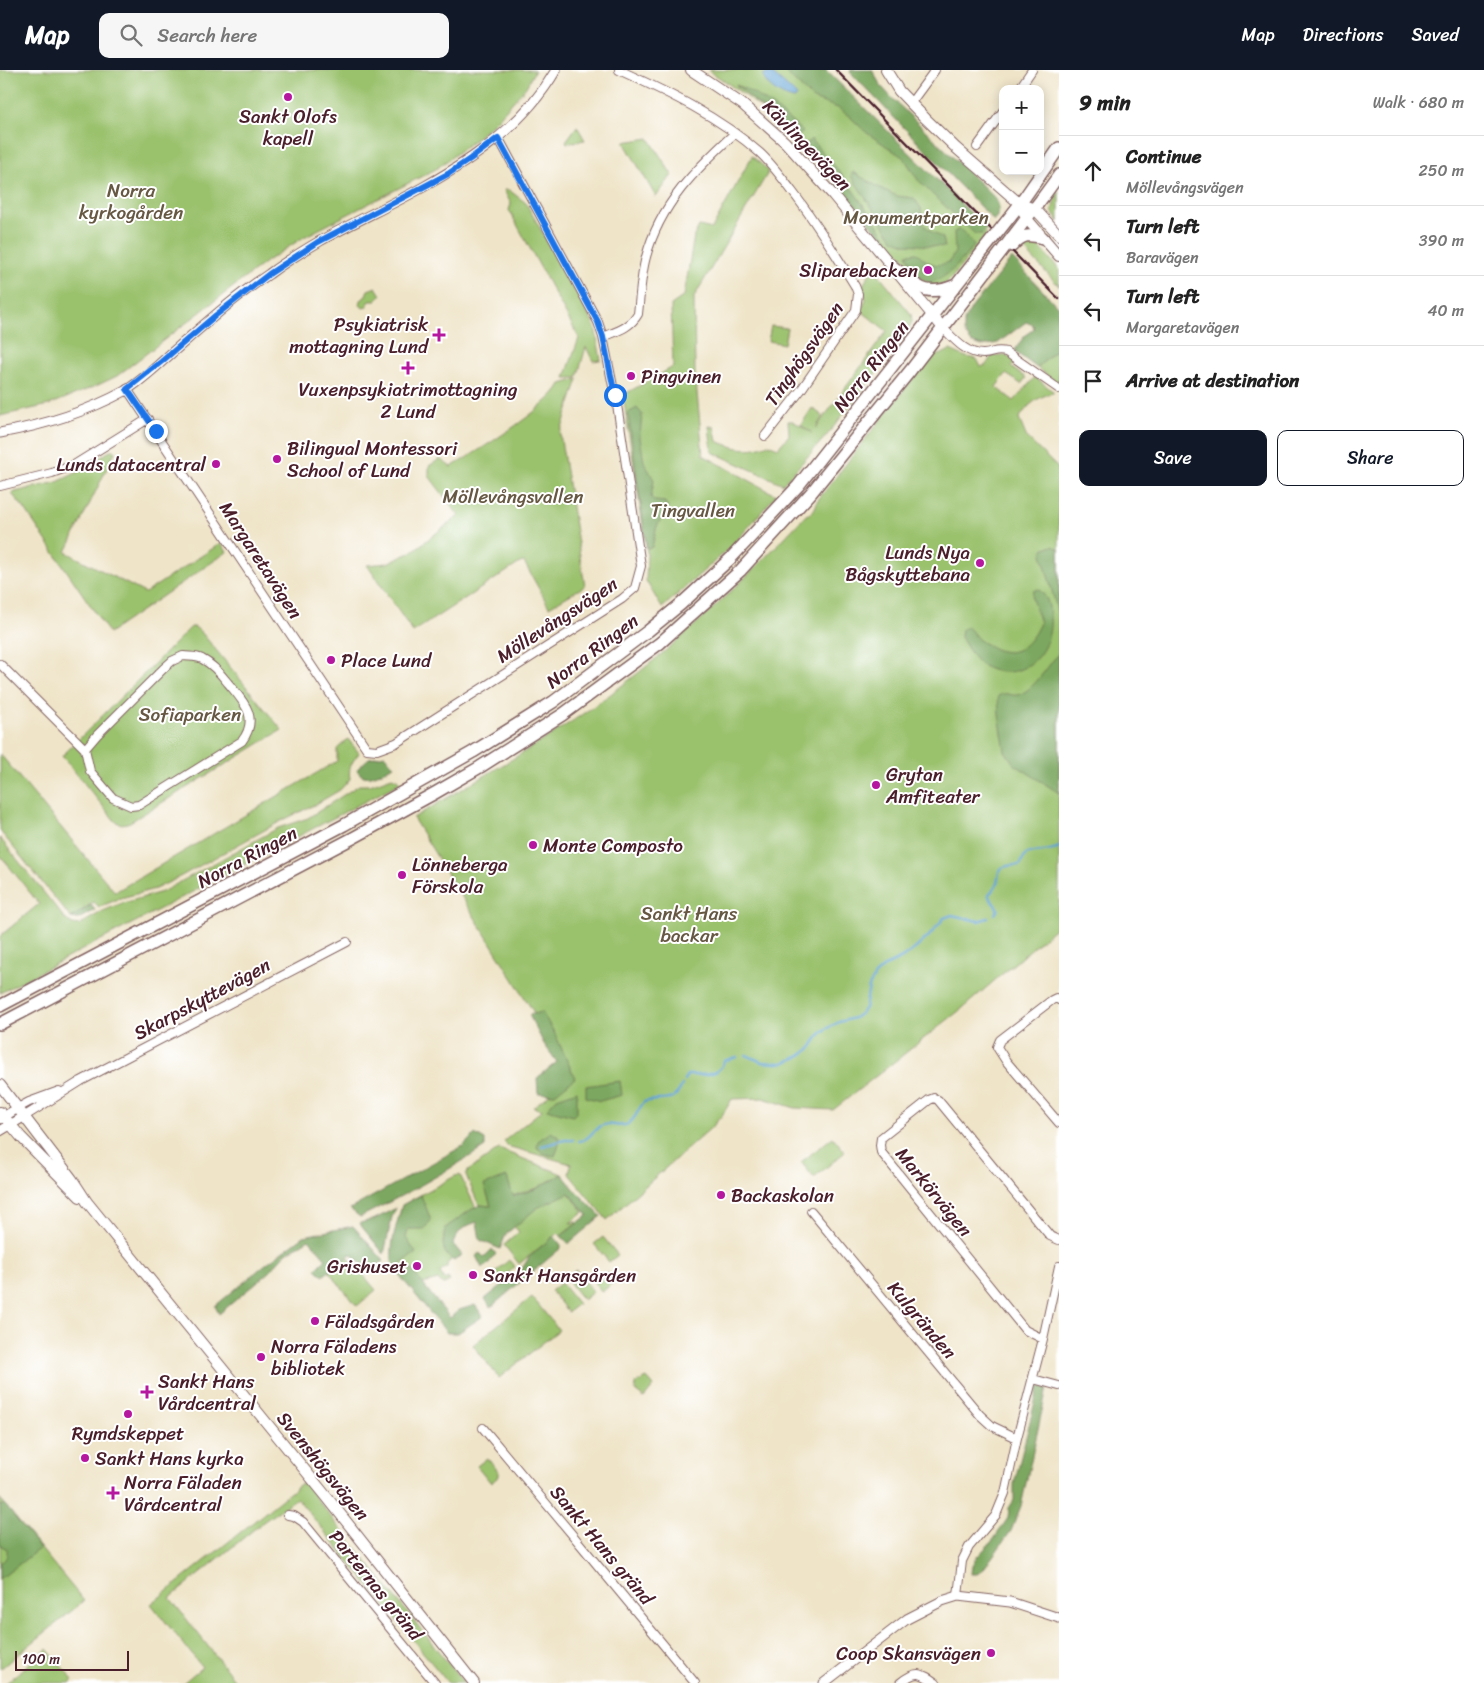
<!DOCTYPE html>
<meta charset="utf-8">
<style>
:root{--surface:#fff;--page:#f6f6f6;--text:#222;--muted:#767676;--line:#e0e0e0;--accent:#111827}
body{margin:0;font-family:Sriracha,sans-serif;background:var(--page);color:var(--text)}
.controls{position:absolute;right:15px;top:15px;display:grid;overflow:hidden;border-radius:10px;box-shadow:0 2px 12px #0003}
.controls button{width:45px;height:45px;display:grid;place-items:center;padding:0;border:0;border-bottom:1px solid var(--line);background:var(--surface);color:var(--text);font:25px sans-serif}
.scale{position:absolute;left:15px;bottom:12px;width:114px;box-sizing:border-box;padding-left:5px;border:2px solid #4a1f2b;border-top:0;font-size:14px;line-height:18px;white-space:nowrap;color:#4a1f2b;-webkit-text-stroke:4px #fff;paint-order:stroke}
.stop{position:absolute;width:15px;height:15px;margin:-11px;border:4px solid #1a73e8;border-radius:50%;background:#fff}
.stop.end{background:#1a73e8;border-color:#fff;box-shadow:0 1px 5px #0008}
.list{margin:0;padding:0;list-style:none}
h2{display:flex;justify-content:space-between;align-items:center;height:65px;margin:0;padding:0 20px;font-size:21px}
h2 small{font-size:16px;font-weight:400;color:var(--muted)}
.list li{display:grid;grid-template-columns:32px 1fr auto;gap:15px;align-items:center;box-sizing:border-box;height:70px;padding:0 20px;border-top:1px solid var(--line)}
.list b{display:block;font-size:19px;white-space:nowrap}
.list p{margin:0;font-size:16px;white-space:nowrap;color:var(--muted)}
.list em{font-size:16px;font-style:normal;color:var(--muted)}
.actions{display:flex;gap:10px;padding:15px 20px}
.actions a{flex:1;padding:11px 0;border:1px solid var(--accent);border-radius:10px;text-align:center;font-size:18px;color:var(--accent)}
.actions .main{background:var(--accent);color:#fff}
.icon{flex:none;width:28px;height:28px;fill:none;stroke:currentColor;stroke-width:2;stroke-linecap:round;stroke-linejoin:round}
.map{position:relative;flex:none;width:1059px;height:1613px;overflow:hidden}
header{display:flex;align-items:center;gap:30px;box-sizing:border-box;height:70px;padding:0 25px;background:var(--accent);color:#fff}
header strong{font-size:24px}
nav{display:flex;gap:28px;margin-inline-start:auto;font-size:18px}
.search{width:350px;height:45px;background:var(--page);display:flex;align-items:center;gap:12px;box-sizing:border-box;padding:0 18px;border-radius:10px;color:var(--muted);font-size:19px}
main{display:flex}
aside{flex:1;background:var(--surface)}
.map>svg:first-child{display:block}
.green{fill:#9ac16c;stroke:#72704c}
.forest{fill:#7ba760;stroke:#626346}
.water{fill:#5ea1d2;stroke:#54607e}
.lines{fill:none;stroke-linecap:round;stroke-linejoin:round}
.stream{stroke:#5ea1d2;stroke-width:2.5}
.minor-casing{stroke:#846462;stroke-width:10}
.tertiary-casing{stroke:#846462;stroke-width:11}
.secondary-casing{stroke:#846462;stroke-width:12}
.primary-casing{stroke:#846462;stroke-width:14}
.minor{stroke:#fff;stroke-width:8}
.tertiary{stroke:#fff;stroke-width:9}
.secondary{stroke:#fff;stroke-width:10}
.primary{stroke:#fff;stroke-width:11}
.rail{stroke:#4a1f2b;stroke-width:2.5}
.route{stroke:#1a73e8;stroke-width:6}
.poi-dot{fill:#b5179e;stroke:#fff;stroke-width:2}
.labels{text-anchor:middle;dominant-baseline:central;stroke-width:4;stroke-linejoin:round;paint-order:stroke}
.poi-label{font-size:19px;fill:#4a1f2b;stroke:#fff;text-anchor:start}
.street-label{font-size:19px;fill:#4a1f2b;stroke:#fff}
.park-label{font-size:19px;fill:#665842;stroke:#fff}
</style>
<header>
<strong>Map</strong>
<div class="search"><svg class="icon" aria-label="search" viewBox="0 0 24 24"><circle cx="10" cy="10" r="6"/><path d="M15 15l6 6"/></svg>Search here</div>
<nav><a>Map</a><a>Directions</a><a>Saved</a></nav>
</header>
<main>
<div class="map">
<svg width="1059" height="1613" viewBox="0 0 1059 1613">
<rect width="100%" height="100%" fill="#fff"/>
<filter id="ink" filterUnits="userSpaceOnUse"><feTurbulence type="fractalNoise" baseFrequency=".02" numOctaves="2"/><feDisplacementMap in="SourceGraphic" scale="10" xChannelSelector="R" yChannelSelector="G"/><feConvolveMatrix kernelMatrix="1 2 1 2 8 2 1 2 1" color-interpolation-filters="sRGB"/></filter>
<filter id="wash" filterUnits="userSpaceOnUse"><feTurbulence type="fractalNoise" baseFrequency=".0096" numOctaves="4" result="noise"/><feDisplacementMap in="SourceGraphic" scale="20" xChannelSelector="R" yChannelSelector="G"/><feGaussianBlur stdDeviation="1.12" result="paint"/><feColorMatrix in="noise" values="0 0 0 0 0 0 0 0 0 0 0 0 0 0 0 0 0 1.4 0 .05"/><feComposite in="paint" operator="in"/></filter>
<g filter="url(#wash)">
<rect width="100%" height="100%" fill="#efe4c8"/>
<path class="green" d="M0,0H535L526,17L495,52L473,71L436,99L304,167L267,191L117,306L96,316L49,335L0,346Z
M708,0H817L907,85L987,164L950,210L944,215L926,216L920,211L902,185L889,175L790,62L746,26Z
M577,56L585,70L567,73L566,71Z
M649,68L672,105L656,127L624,72Z
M752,86L769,101L694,227L695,302L703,385L776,425L733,475L662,538L646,511L647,483L623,325L673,297L671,235L684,226L694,166L699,156L712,159Z
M504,120H509L526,133L595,257L601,290L593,291L586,277L577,308H565L579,268L509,140L511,134Z
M1059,122V152L1052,141L1056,125Z
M1032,172L1037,174L1059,199V216L1024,179L1022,176L1025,173Z
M873,197L911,244L912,252L904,267L828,364L783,414L712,382L709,356L714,357L717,371C735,379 751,382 768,374L778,378L789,365L788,351H793L812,363L801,355L812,338L823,346L816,358L887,261L861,241L866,229L862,217Z
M376,217L381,225L376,231H370L366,237L363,238L360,235L361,230L365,227L368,220Z
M771,256L787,258L784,274L768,271Z
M1059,277V314L1037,298Z
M950,280L966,287L977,289L981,297L986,295L991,287C1001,284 1006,284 1015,292L1011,297L1026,308L1021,314L1006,304L996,317L1014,331L1035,307L1054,322C1037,328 1029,333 1019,349L1027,368L1059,399V855L964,937L833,1040L795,1038L763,1028L732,1029L723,1044L713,1056L607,1150L569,1104L571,1094L507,1076L504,1071L542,1040L533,1037L560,1016L572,1004L413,748C475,711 538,676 597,634C674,579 742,513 806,445C813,443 816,438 817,431L932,284L940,285Z
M578,309L560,364L585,516L549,537L524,492L520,493L413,562L367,495L387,493L410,483L459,446L429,406V396L440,389L451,397C475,383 550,337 561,314Z
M113,379L115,382L66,482L145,523L221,473L227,482L109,563L24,438L12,424L15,422L57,412L76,403Z
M191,557H195L202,563L282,660L130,752C124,754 120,755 115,751L62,686Z
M348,669L359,683C352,692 348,697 350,709L340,720L316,734L281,751L176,809L155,819L121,828L99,837L94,832L71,848L0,761V684L115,822L337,691V679Z
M392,707L397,709L400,713L0,923V866L39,834L0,785V768L66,850L73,854L79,855L103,841L120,834L162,822L278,758L308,748L359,715H370Z
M833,1067L845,1082L814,1108L801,1092Z
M499,1079L562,1104L537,1118L512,1126L485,1115L491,1136L480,1135L477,1131L466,1105L468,1101Z
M460,1105L478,1142L448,1168L458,1183L447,1194V1197L440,1202L444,1210L448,1208L450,1211L444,1214L438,1210L423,1214L411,1199L400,1203L392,1192L393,1171L402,1135L455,1106Z
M563,1116L584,1142L570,1153L576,1152L577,1153L561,1166L558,1163L519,1194L504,1175L519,1162L511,1153Z
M603,1167L618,1185L609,1192L594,1174Z
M348,1187L376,1220L357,1236L329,1202Z
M509,1190L515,1197L499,1211L493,1204Z
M576,1200L593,1222L583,1230L566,1208Z
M608,1202L615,1211L602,1222L595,1213Z
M561,1213L578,1234L568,1242L551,1221Z
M532,1227L559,1260L499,1308L473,1275Z
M647,1308L654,1316L644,1328L635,1321L636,1313Z
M487,1388L499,1402V1406L491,1413L477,1396Z
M303,1412L464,1613H448L297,1428L263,1452L170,1528L237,1613H183L202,1597L151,1534Z
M0,1429L84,1531L0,1599Z
M47,1579L73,1610L70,1613H6Z"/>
<path class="forest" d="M783,0H826L987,159L982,164H975L930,122L918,110L904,88L867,63L849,46L838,38L813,29Z
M851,0H872L881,16L892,28L995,128C1001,137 1000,142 994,151L850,2Z
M736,15C761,25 783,44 803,62L800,65L795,66Z
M811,69L839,101L891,174L890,177L805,76Z
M853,102L880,118L897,126L914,128L921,138L923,154L932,162L943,168L945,177L905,174L893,169L851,106Z
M960,159L967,166L974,176C961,191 950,207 930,213C918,207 911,196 907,184L917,183C929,193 934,198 949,192L955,182L954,162Z
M1012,188L1059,238V277L1037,298L1018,284L1015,280L1025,265L1034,259L1033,255L1026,252L998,273L982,276L971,272L964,262V251L973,236Z
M637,338L642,344L640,367L644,392L654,410L651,428L655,431L665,432L668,437L657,456L652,477L647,479L628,343Z
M1053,476L1059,479V547L1042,484L1044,478Z
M1038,519C1047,526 1049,533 1050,545C1054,582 1022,615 985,597C974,591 967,577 961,567L962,559L967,557C972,560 974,565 978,569C980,571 984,573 988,575C1013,591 1029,577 1040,553L1032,528L1033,521Z
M1059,583V723L1014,694L1005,681L999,645L998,626C1008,621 1009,626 1017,625C1032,623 1049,594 1059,583Z
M385,685L394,696C383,701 363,715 357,699L369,688Z
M91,835L95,840L78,849L71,848Z
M542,942L555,964L575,1008L555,1024L538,1023L537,1008L557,992L544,974L529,945Z
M620,1011L622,1025L600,1031L586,1027V1016Z
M577,1021V1042L573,1046L547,1039L557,1028Z
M551,1062L559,1067V1075L555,1086L545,1084L537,1078L538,1071Z
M475,1064L485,1070V1077C444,1103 403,1126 360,1147L350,1139L463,1076Z
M562,1104L576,1121L601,1146L568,1174L561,1166L588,1145L569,1123L537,1138L506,1164L500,1179L480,1170L477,1152C463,1157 459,1159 453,1174L462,1185L454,1191C440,1182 443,1174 445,1158L472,1139L480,1135L491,1136L484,1115L507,1107L513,1126L536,1119Z
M421,1125L431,1150L425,1159H408L406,1168L416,1183L395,1198C386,1183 398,1151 402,1135Z
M396,1138L392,1147L384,1184L362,1157L360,1153L375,1149Z
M353,1156L384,1191L368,1200L351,1184L323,1206L316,1199L326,1189L309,1169L285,1184L270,1201L219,1244L215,1236L267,1193L304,1166Z
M554,1166L561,1175V1178L491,1237L485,1229L521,1200L530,1186Z
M492,1179L496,1184L487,1195L482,1198L476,1186L480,1183L484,1187Z
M411,1199L450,1248L459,1240L475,1235L483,1246L458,1263H447L400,1206V1203Z
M1039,1316L1047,1318L1021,1436L1011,1461L996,1482L982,1501L977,1504H971L972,1495L976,1488L994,1469L1008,1448L1009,1438L1014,1430V1414Z
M4,1434L40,1478L0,1509V1493C6,1490 8,1486 7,1479L0,1475V1436Z"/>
<path class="water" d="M770,2C773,4 794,22 797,26L795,29C784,28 765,17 763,5Z"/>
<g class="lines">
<path class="stream" d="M995,844L998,839L989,827V824C1008,809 985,795 1020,795C1022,791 1024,787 1026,784C1030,781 1050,782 1059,777
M746,985L762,992L777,993H783L798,987L811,978L821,963L826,959L839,952L854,948L861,943L865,938L869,917L875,905L885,896L902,888L916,878L929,866L944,848L952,845L978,851L988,848
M684,1010L687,1005C700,1005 720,1007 724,991L737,987
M579,1071C590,1070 592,1060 601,1056C610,1051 619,1059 628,1054C636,1049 638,1039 644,1032C660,1027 674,1036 682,1015
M542,1076L565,1070H573"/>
</g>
</g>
<g filter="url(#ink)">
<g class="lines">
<defs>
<path id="minor" d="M619,0C669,23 718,46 760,83C772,94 782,108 792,121C815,151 835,183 855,216L858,224L856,240L801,320L765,366
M1019,19L1032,0
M910,34L935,0
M977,77L1003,41
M943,258C954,269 966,284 983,284C993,284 994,279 1006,282L1059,319
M603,267C617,261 630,258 638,244C640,226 641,205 646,187C660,134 696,99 735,63
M127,319L367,679L377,680L396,673L622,529L635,518L641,496L618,341L603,267L598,252L498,67
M0,416L52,403L74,395L148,349
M183,586C189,587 197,586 202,589C212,594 221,604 228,613C243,631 260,647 242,671L139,735L131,736L113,728L90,701L85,679L97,665L163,599L172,591Z
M0,594L85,679
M1059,930L1056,928L1052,930L1000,970L997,977L1006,991L1059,1053
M18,1038L29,1032L59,1021
M25,1046L81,1011L347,872
M811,1141L980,1345L992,1356L1017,1368
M1043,1269L1025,1260L881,1082L880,1075L881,1068L929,1030L934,1028L938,1030L1050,1166L1059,1170
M1033,1309L1059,1316
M483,1358L580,1474L695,1613
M288,1445L294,1446L303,1452L435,1613
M958,1526L962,1491L969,1477L996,1445L1005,1423L1017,1368L1043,1269L1059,1196
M900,1613C916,1600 920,1602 936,1613"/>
<path id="tertiary" d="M0,363C44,355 85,343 125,321C143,310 159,294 175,280C205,254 236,226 269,204C285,192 303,181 320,171C405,124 504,89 556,0
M0,1049L18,1038
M0,1061L25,1046
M824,1613L907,1549L942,1531L958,1526L1010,1532L1059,1548"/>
<path id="secondary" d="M691,0L742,34L785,72L833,125L943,258
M886,0L899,21L926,49L956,78L1020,134L1035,139L1059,165
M1023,141L1027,149L1059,186
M0,1015L72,1109L87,1132L326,1426L474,1613
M0,1042L21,1067L80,1127"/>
<path id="primary" d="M1012,176C1023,164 1028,164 1043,168
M892,196C917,215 923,229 956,215
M0,936L344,755L473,682L553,632L648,561L681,534L730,489L798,416L1020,134L1059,78
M0,954L353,768L435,723L480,697L562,645L660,573L740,501L811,423L910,301L1043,127L1059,105"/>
</defs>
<use href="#minor" class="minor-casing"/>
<use href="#tertiary" class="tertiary-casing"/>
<use href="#secondary" class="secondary-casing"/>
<use href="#primary" class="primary-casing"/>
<use href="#minor" class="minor"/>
<use href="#tertiary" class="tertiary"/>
<use href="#secondary" class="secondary"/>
<use href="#primary" class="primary"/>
<path class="rail" d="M836,0L991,159
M1013,182L1059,229"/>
</g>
</g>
<g class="lines" filter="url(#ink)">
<path class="route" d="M156,361L127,319L161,292L216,245L269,204L318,172L448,104L470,89L498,68L598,252L603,267L615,325"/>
</g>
<g class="poi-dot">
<circle cx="288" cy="27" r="5"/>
<circle cx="928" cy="200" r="5"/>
<path d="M436.5 257.5h5v5h5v5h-5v5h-5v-5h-5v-5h5z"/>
<path d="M405.5 290.5h5v5h5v5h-5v5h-5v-5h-5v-5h5z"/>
<circle cx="631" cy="306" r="5"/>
<circle cx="277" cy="389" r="5"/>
<circle cx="216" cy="394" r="5"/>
<circle cx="980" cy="493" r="5"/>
<circle cx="331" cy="590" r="5"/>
<circle cx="876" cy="715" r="5"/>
<circle cx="533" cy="775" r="5"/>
<circle cx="402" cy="805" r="5"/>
<circle cx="721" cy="1125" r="5"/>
<circle cx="417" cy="1196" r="5"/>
<circle cx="473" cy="1205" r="5"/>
<circle cx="315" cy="1251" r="5"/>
<circle cx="261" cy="1287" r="5"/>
<path d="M144.5 1314.5h5v5h5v5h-5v5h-5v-5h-5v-5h5z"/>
<circle cx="128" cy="1344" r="5"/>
<circle cx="85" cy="1388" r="5"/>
<path d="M110.5 1415.5h5v5h5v5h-5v5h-5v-5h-5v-5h5z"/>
<circle cx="991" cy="1583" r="5"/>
</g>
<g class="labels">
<g class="poi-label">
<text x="288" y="46" text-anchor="middle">Sankt Olofs<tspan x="288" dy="22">kapell</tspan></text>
<text x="918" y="200" text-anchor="end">Sliparebacken</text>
<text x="428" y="254" text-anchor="end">Psykiatrisk<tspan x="428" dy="22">mottagning Lund</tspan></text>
<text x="641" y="306">Pingvinen</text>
<text x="408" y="319" text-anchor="middle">Vuxenpsykiatrimottagning<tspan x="408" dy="22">2 Lund</tspan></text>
<text x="287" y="378">Bilingual Montessori<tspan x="287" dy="22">School of Lund</tspan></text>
<text x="206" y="394" text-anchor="end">Lunds datacentral</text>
<text x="970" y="482" text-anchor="end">Lunds Nya<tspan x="970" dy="22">Bågskyttebana</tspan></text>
<text x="341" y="590">Place Lund</text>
<text x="886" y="704">Grytan<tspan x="886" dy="22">Amfiteater</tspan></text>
<text x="543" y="775">Monte Composto</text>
<text x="412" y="794">Lönneberga<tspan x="412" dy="22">Förskola</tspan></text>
<text x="731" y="1125">Backaskolan</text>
<text x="407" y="1196" text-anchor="end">Grishuset</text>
<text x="483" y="1205">Sankt Hansgården</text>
<text x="325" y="1251">Fäladsgården</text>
<text x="271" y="1276">Norra Fäladens<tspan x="271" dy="22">bibliotek</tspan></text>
<text x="158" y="1311">Sankt Hans<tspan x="158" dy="22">Vårdcentral</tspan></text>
<text x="128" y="1363" text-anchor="middle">Rymdskeppet</text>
<text x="95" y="1388">Sankt Hans kyrka</text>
<text x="124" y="1412">Norra Fäladen<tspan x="124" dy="22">Vårdcentral</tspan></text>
<text x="981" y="1583" text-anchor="end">Coop Skansvägen</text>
</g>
<g class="street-label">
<text transform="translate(807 75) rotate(46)">Kävlingevägen</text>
<text transform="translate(804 284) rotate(-55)">Tinghögsvägen</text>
<text transform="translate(871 296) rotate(-52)">Norra Ringen</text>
<text transform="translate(261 490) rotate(57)">Margaretavägen</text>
<text transform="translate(557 550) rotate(-33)">Möllevångsvägen</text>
<text transform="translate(592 581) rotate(-37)">Norra Ringen</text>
<text transform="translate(247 787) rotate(-28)">Norra Ringen</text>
<text transform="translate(202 929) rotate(-28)">Skarpskyttevägen</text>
<text transform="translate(934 1122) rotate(51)">Markörvägen</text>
<text transform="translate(922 1250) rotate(50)">Kulgränden</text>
<text transform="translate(323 1396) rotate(51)">Svenshögsvägen</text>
<text transform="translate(602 1475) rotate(50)">Sankt Hans gränd</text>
<text transform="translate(376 1515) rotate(51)">Parternas gränd</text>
</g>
<g class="park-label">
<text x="131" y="120">Norra<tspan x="131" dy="22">kyrkogården</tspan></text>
<text x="916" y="147">Monumentparken</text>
<text x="513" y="426">Möllevångsvallen</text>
<text x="693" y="440">Tingvallen</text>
<text x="190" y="644">Sofiaparken</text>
<text x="689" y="843">Sankt Hans<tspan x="689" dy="22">backar</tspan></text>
</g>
</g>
</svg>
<div class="controls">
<button>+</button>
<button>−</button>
</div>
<div class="scale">100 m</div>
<div class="stop" style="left:615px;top:325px"></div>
<div class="stop end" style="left:156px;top:361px"></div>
</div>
<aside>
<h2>9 min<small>Walk · 680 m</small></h2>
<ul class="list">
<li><svg class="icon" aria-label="ahead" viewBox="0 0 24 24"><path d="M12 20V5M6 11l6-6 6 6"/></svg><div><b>Continue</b><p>Möllevångsvägen</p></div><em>250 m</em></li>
<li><svg class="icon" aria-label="left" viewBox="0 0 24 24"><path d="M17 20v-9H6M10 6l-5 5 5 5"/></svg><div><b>Turn left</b><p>Baravägen</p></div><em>390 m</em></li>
<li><svg class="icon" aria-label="left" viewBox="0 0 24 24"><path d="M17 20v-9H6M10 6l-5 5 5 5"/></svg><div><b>Turn left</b><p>Margaretavägen</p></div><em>40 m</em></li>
<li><svg class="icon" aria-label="arrive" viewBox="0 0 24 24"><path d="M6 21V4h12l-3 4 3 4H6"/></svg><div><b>Arrive at destination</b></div></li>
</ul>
<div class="actions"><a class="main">Save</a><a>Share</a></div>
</aside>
</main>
